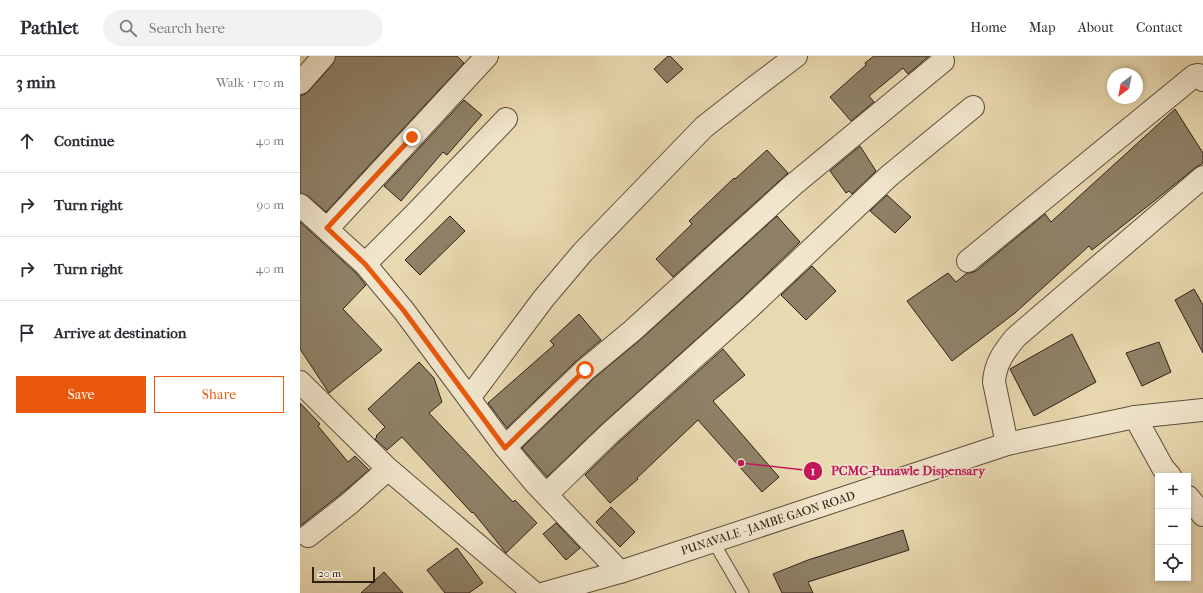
<!DOCTYPE html>
<meta charset="utf-8">
<style>
:root{--surface:#fff;--page:#f2f2f3;--text:#2b2b33;--muted:#7c7c81;--line:#e1e1e2;--accent:#ea580c}
body{margin:0;font-family:"IM FELL French Canon",serif;background:var(--page);color:var(--text)}
.controls{position:absolute;right:12px;bottom:12px;display:grid;overflow:hidden;border-radius:0px;box-shadow:0 2px 6px #0003}
.controls button{width:36px;height:36px;display:grid;place-items:center;padding:0;border:0;border-bottom:1px solid var(--line);background:var(--surface);color:var(--text);font:20px sans-serif}
.compass{position:absolute;left:807px;top:12px;width:36px;height:36px;border-radius:50%;background:var(--surface);box-shadow:0 2px 6px #0003;rotate:212deg}
.scale{position:absolute;left:12px;bottom:10px;width:63px;box-sizing:border-box;padding-left:4px;border:2px solid #2d2118;border-top:0;font-size:11px;line-height:14px;white-space:nowrap;color:#2d2118;-webkit-text-stroke:3px #f1e6cc;paint-order:stroke}
.stop{position:absolute;width:12px;height:12px;margin:-9px;border:3px solid #ea580c;border-radius:50%;background:#fff}
.stop.end{background:#ea580c;border-color:#fff;box-shadow:0 1px 4px #0008}
.list{margin:0;padding:0;list-style:none}
h2{display:flex;justify-content:space-between;align-items:center;height:52px;margin:0;padding:0 16px;font-size:17px}
h2 small{font-size:13px;font-weight:400;color:var(--muted)}
.list li{display:grid;grid-template-columns:26px 1fr auto;gap:12px;align-items:center;box-sizing:border-box;height:64px;padding:0 16px;border-top:1px solid var(--line)}
.list b{display:block;font-size:15px;white-space:nowrap}
.list em{font-size:13px;font-style:normal;color:var(--muted)}
.actions{display:flex;gap:8px;padding:12px 16px}
.actions a{flex:1;padding:9px 0;border:1px solid var(--accent);border-radius:0px;text-align:center;font-size:14px;color:var(--accent)}
.actions .main{background:var(--accent);color:#fff}
.icon{flex:none;width:22px;height:22px;fill:none;stroke:currentColor;stroke-width:2;stroke-linecap:round;stroke-linejoin:round}
.map{position:relative;flex:none;width:903px;height:537px;overflow:hidden}
header{display:flex;align-items:center;gap:24px;box-sizing:border-box;height:56px;padding:0 20px;background:var(--surface);border-bottom:1px solid var(--line)}
header strong{font-size:19px}
nav{display:flex;gap:22px;margin-inline-start:auto;font-size:14px}
.search{width:280px;height:36px;background:var(--page);display:flex;align-items:center;gap:10px;box-sizing:border-box;padding:0 14px;border-radius:22px;color:var(--muted);font-size:15px}
main{display:flex}
aside{flex:1;background:var(--surface)}
.map>svg:first-child{display:block}
.building{fill:#8f8167;stroke:#2d2118}
.lines{fill:none;stroke-linecap:round;stroke-linejoin:round}
.service-casing{stroke:#5c4f3e;stroke-width:13}
.minor-casing{stroke:#5c4f3e;stroke-width:24}
.tertiary-casing{stroke:#5c4f3e;stroke-width:24}
.service{stroke:#f1e6cc;stroke-width:11}
.minor{stroke:#f1e6cc;stroke-width:22}
.tertiary{stroke:#f1e6cc;stroke-width:22}
.route{stroke:#ea580c;stroke-width:5}
.labels{text-anchor:middle;dominant-baseline:central;stroke-width:3;stroke-linejoin:round;paint-order:stroke}
.street-label{font-size:12px;fill:#2d2118;stroke:#f1e6cc}
.leader{fill:none;stroke:#c2185b;stroke-width:1.5}
.callout-dot{fill:#c2185b;stroke:#f1e6cc;stroke-width:1.5}
.mark-label{font-size:12px;text-anchor:middle;font-weight:bold;fill:#fff}
.callout-label{font-size:13px;text-anchor:middle;font-weight:bold;fill:#c2185b;stroke:#f1e6cc;stroke-width:3;stroke-linejoin:round;paint-order:stroke}
</style>
<header>
<strong>Pathlet</strong>
<div class="search"><svg class="icon" aria-label="search" viewBox="0 0 24 24"><circle cx="10" cy="10" r="6"/><path d="M15 15l6 6"/></svg>Search here</div>
<nav><a>Home</a><a>Map</a><a>About</a><a>Contact</a></nav>
</header>
<main>
<aside>
<h2>3 min<small>Walk · 170 m</small></h2>
<ul class="list">
<li><svg class="icon" aria-label="ahead" viewBox="0 0 24 24"><path d="M12 20V5M6 11l6-6 6 6"/></svg><div><b>Continue</b></div><em>40 m</em></li>
<li><svg class="icon" aria-label="right" viewBox="0 0 24 24"><path d="M7 20v-9h11M14 6l5 5-5 5"/></svg><div><b>Turn right</b></div><em>90 m</em></li>
<li><svg class="icon" aria-label="right" viewBox="0 0 24 24"><path d="M7 20v-9h11M14 6l5 5-5 5"/></svg><div><b>Turn right</b></div><em>40 m</em></li>
<li><svg class="icon" aria-label="arrive" viewBox="0 0 24 24"><path d="M6 21V4h12l-3 4 3 4H6"/></svg><div><b>Arrive at destination</b></div></li>
</ul>
<div class="actions"><a class="main">Save</a><a>Share</a></div>
</aside>
<div class="map">
<svg width="903" height="537" viewBox="0 0 903 537">
<rect width="100%" height="100%" fill="#e9d9b0"/>
<filter id="stains"><feTurbulence type="fractalNoise" baseFrequency=".005" numOctaves="4"/><feColorMatrix values="0 0 0 0 .2 0 0 0 0 .09 0 0 0 0 .02 0 0 0 .5 -.17"/></filter>
<radialGradient id="worn" r=".72"><stop offset=".6" stop-color="#630" stop-opacity="0"/><stop offset="1" stop-color="#630" stop-opacity=".3"/></radialGradient>
<path class="building" d="M36,0H157L164,7L26,156L8,140L0,137V39H4L9,35L33,8Z
M368,0H370L383,13L367,27L354,13Z
M574,0H629L608,18L603,12L569,40L574,46L551,65L530,41L566,9L565,7Z
M164,44L182,59L147,99L143,96L101,145L84,130Z
M875,53L903,97V107L895,112L863,138L792,194L789,190L715,257L652,305L607,245L648,217L656,226L667,217H670L676,215L745,158L751,166Z
M560,90L576,115L552,138L549,135L546,137L530,115Z
M467,94L488,117L373,221L356,203L392,168L389,165L434,122L435,123Z
M587,139L611,161L595,177L570,155Z
M150,160L165,175L120,219L105,204Z
M477,160L500,186L440,244L301,369L247,421L222,392L293,323L340,284Z
M0,166L56,217L66,229L43,253L82,294L29,337L0,293Z
M512,210L536,235L506,264L481,239Z
M894,233L903,249V297L875,244Z
M279,258L301,284L276,305L207,372L188,347L254,289L250,285Z
M772,278L796,326L734,360L710,313Z
M859,286L871,316L842,330L826,297Z
M423,293L445,319L413,345L479,421L462,436L398,364L337,422L338,423L310,447L285,419L318,387Z
M119,306L134,322L142,346L129,357L213,446L215,444L237,467L206,497L173,456L172,457L102,381L87,394L75,383L77,381L76,380L85,371L68,353Z
M0,347L20,368L18,370L48,406L55,400L69,414L42,437L0,470Z
M311,451L335,476L320,491L296,466Z
M256,467L280,492L266,504L243,478Z
M603,474L609,494L508,526L513,537H482L473,518L508,504Z
M157,492L183,527L169,537H145L127,514Z
M84,516L103,537H61Z"/>
<g class="lines">
<defs>
<path id="service" d="M413,485L443,537"/>
<path id="minor" d="M0,27L24,0
M0,149L65,208L104,255L205,391L236,428L320,516
M27,173L187,0
M668,205L894,20L898,19L903,24
M65,208L116,157L206,63
M0,326L88,413L234,537
M169,342L244,242L283,196L404,71L455,31L496,0
M835,361L863,412L870,420
M707,388L694,326C695,308 704,295 716,281L903,121
M205,391L285,314L332,275L493,129L643,5
M247,438L309,378L448,253L589,120L673,51
M888,441L903,459
M8,480L50,447L88,413"/>
<path id="tertiary" d="M245,537L320,516L707,388L835,361L903,354"/>
</defs>
<use href="#service" class="service-casing"/>
<use href="#minor" class="minor-casing"/>
<use href="#tertiary" class="tertiary-casing"/>
<use href="#service" class="service"/>
<use href="#minor" class="minor"/>
<use href="#tertiary" class="tertiary"/>
</g>
<g class="lines">
<path class="route" d="M112,81L27,172L65,208L104,255L205,392L285,314"/>
</g>
<g class="labels">
<g class="street-label">
<text transform="translate(468 467) rotate(-18)">PUNAVALE - JAMBE GAON ROAD</text>
</g>
</g>
<path class="leader" d="M441 407L513 415"/>
<g class="callout-dot">
<circle cx="441" cy="407" r="4"/>
<circle cx="513" cy="415" r="10"/>
</g>
<g class="mark-label">
<text x="513" y="419">1</text>
</g>
<g class="callout-label">
<text x="608" y="419">PCMC-Punawle Dispensary</text>
</g>
<rect width="100%" height="100%" filter="url(#stains)"/>
<rect width="100%" height="100%" fill="url(#worn)"/>
</svg>
<div class="controls">
<button>+</button>
<button>−</button>
<button><svg class="icon" aria-label="locate" viewBox="0 0 24 24"><circle cx="12" cy="12" r="6"/><path d="M12 2v4M12 18v4M2 12h4M18 12h4"/></svg></button>
</div>
<svg class="compass" viewBox="-18 -18 36 36"><path d="M0-13l5 13h-10z" fill="#e53935"/><path d="M0 13l5-13h-10z" fill="#7c7c81"/></svg>
<div class="scale">20 m</div>
<div class="stop" style="left:285px;top:314px"></div>
<div class="stop end" style="left:112px;top:81px"></div>
</div>
</main>
